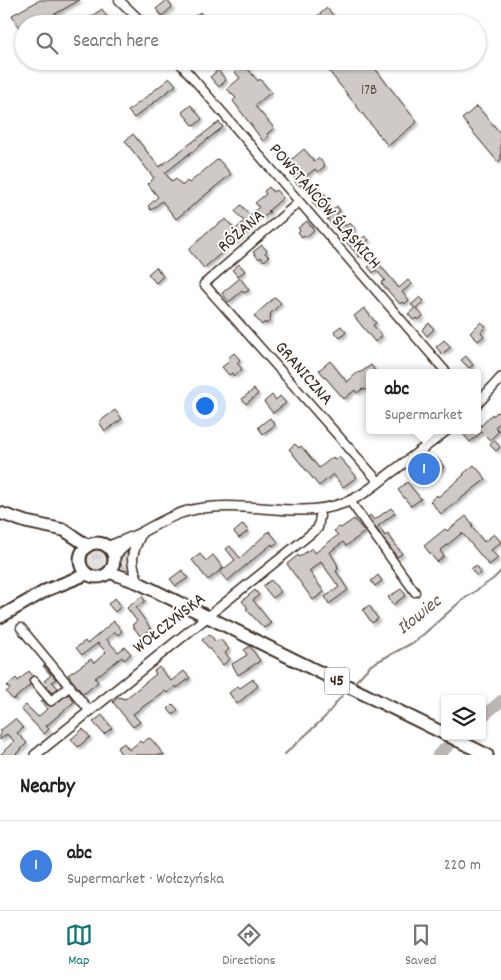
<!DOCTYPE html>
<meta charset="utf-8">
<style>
:root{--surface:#fff;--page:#f6f6f6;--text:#222;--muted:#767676;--line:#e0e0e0;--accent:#0f766e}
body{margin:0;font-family:Dekko,sans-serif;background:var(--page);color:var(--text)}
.controls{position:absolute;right:15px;bottom:15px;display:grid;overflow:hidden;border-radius:5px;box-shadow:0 1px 4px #0004}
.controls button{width:45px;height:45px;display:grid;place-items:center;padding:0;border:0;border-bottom:1px solid var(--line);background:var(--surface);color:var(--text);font:25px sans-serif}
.you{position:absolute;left:204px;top:405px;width:18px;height:18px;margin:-12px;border:4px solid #fff;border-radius:50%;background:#1a73e8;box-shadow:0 0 0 8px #1a73e833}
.badge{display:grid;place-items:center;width:32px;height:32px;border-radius:50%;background:var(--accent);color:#fff;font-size:16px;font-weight:700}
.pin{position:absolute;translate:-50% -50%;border:2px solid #fff;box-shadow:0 1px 5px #0006}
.popup{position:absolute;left:366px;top:369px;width:115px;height:65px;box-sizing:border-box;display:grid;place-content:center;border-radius:5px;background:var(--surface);filter:drop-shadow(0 1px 4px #0005);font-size:16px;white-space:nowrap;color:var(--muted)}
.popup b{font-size:19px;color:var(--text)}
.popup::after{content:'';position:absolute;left:50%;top:100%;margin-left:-10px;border:10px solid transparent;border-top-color:var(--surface)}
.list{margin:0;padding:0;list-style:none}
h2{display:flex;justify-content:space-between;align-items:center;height:65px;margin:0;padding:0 20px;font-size:21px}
h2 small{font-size:16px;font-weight:400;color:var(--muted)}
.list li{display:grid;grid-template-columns:32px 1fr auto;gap:15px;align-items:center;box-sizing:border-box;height:90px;padding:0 20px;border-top:1px solid var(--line)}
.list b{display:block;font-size:19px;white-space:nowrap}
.list p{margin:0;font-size:16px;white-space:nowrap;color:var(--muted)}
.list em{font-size:16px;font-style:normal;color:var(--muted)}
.icon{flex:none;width:28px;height:28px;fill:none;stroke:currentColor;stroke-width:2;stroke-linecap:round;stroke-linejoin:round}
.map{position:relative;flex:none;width:501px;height:755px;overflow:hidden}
.search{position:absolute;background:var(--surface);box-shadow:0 1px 4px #0004;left:15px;right:15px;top:15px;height:55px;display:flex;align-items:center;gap:12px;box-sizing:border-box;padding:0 18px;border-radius:28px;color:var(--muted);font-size:19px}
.sheet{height:155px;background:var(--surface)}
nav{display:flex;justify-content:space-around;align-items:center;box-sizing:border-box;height:70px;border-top:1px solid var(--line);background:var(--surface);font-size:14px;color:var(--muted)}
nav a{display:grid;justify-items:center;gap:2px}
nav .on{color:var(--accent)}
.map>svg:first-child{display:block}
.grass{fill:url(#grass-tufts);stroke:#8e857e}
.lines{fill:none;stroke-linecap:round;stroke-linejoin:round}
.stream{stroke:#887e77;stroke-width:2}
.river{stroke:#bcb6b3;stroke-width:12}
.building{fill:#cfcac7;stroke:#3b2a1e;filter:url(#shadow)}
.minor-casing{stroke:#3b2a1e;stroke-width:11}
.tertiary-casing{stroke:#3b2a1e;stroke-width:12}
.primary-casing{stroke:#3b2a1e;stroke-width:15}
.minor{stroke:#fff;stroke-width:8}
.tertiary{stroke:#fff;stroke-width:9}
.primary{stroke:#fff;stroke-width:11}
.labels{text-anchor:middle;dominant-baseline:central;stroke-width:4;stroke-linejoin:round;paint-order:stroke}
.number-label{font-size:15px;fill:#605248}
.shield{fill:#fff;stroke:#766a62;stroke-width:1}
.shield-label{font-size:16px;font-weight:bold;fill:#3b2a1e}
.street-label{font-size:18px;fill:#3b2a1e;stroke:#fff}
.water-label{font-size:19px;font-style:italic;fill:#685b52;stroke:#fff}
</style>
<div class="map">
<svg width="501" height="755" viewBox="0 0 501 755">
<defs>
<pattern id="grass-tufts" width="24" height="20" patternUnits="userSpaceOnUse" patternTransform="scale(1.25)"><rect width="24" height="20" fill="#e2e0de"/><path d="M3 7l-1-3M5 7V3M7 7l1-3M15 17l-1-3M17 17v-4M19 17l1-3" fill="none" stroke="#c3c0be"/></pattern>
<filter id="shadow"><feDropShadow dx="2.5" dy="2.5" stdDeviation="1" flood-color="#0004"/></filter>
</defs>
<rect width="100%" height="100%" fill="#fff"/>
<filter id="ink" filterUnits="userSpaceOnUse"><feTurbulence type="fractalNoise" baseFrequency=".02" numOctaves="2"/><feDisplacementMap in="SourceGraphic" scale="10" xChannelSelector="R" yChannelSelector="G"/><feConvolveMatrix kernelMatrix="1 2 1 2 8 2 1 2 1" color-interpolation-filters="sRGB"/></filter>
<g filter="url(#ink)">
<path class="grass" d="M134,543L133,574L123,567L118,559L119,555Z
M84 560a12 12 0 1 1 24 0a12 12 0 1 1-24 0Z"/>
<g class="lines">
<path class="stream" d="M356,681L371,665L416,641L461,601L493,579L501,571
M284,755L325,717L344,693"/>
<path class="river" d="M482,717L501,701
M438,755L459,736"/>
</g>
<path class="building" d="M40,0H80L37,24H24V36L12,15Z
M167,0L172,7L162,16L156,9Z
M327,8L340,24H308Z
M102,9L109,20L104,24H80Z
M200,12L209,24H186Z
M231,61H248L251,65L247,68L258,81L260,79L271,92L255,106L274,128L267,134L269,136L263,141L233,101L236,98L227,89L240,78L235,72L238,69Z
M321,61H369L417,122L388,146Z
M218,70L226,80L219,87L210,77Z
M170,78L176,85L134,118L128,111Z
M191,105L202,119L194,126L182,112Z
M477,106L501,134V159L498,162L462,119Z
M219,122L223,127L165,173L172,182L176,179L182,186L187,181L189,183L218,159L231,174L176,219L162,201L151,210L148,206L158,197L148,184L154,178L125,141L133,134L159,167Z
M304,149L315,162L319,158L325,166L318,172L315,169L305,177L308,180L301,186L295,182L294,178L298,175L292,169L296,166L291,160Z
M269,187L273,192L276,190L283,198L268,211L270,212L262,218L260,216L252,222L254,225L234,243L231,240L222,247L225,250L204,268L189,250V249L207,232L226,219L235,230L244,221L235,211L241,205L250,215L259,207L255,203L266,194L264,191Z
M323,192L329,198L317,208L312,202Z
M337,206L340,211L336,214L345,226L350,223L355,229L351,232L359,241L365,236L369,240L363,245L399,288L408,280L412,284L402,292L409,300L404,304L402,302L400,304L381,283L385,280L376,270L373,273L368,267L371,264L362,254L359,257L327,219L334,213L332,210Z
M307,221L314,230L306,237L304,235L302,237L298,232L300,230L298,228Z
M262,245L267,251L265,253L269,257L264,261L261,257L259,259L253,252Z
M239,264L245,271L238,276L232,270Z
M156,267L163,276L156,283L148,274Z
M240,278L249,290L244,293L242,291L229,302L222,293Z
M275,297L281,303L270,314L271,316L269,318L271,320L266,324L265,322L262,325L254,316Z
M420,297L424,301L416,308L423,316L418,320L416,318L413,320L408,314L415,308L411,305Z
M364,308L376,323L373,325L382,336L375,342L354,316Z
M481,322L486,326L481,332L484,336L478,341L470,333Z
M429,323L434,329L427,336L422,330Z
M341,326L346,332L340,338L334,331Z
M444,340L451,347L442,354L436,347Z
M234,353L240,360L237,363L242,369L234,376L232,373L229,375L222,367L230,361L228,358Z
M466,356L473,365L469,368L461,360Z
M330,361L347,382L357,373L361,372L371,365L377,373H370V386L366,390L362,389L357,393L355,390L344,399L319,370Z
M254,389L258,394L246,404L242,399Z
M272,395L276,400L280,396L286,403L273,413L264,402Z
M115,410L122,419L105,431L99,422Z
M497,412L501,416V422L495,427L499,431L490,440L482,432L470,442L460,430H478V422L481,426L492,414L493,416Z
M270,418L275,425L263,434L258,427Z
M494,440L500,447L496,451L490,445Z
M295,444L299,448L301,446L319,468L333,457L335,460L339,457L357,477L343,487L333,474L319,486L289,449Z
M437,458L444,467L434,476L433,474L430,475L426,470L422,474L418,468L424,463L427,466Z
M474,465L486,479L441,514L430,501L437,495L438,497L464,475L463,474Z
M407,482L421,499L411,506L398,490Z
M391,508L395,513L378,526L385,536L388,534L402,554L397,557L368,517L370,515L374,520Z
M466,516L473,525L471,526L484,542L494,534L501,542L491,550L498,558L489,565L462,533L440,551L444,556L437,562L424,546L445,529L447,531Z
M354,519L365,532L346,546L343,542L330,552L337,564L338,569L336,571L348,590L329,604L325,597L339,587L321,562L309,571L324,592L313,600L287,564L298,555L299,557L312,548L315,553L338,535L334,531L339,527L341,528Z
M243,524L248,531L239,538L234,532Z
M269,531L278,542L273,546L272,544L227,581L220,572L235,560L226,549L230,546L240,558Z
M200,554L206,561L213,555L223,568L208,580L192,560Z
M476,565L481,572L477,576L471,569Z
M182,570L188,578L176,586L170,579Z
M378,575L382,581L375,586L371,581Z
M271,580L281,592L273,598L263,586Z
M401,589L406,595L393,605L388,597Z
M255,590L259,595L253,600L271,623L264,628L246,609L248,608L242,601Z
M142,596L145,601L136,608L151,629L141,637L132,625L137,621L127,608Z
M115,598L121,606L115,612L108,604Z
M369,605L378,619L372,623L363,610Z
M114,621L122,631L118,635L115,632L106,639L118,652L125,647L131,654L124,660L122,657L110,666L95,678L98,682L85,693H82L68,675L91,659L94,663L106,652L98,643L82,655L76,648L85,641L87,644Z
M209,634L216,642L220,639L229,649L225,653L230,659L223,665L202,640Z
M250,646L260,661L238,675L232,664L247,655L244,650Z
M44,665L56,679L52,682L58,688L52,693L46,686L47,684L44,681L51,675L43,666Z
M159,667L171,681L184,671L190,678L177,688L176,686L167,693L165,691L133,714L140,722L133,727L113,702L119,697L125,699L156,674L154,671Z
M29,671L33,676L29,680L30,685L13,700L6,692L10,689L7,686L16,678L18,681Z
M253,679L258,686L237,704L229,693L238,686L240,688Z
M69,694L74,702L46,726L49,729L44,734L21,709L26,705L38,717L47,709L41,701L42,700L49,706H52Z
M173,704L178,710L173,715L168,709Z
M102,715L112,728L104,734L93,722Z
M15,719L23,728L17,733L27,743L15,755H0L14,741L7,734L0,740V731Z
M83,729L90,737L78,747L71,739Z
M149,738L151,739L164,755H122L117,748L124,743L129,750L140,741L142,743Z"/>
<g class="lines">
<defs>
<path id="minor" d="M119,0L144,24
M178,61L447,373
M299,202L204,284L379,482
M350,501L415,592
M207,617L318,528L320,516
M21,628L89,710
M34,681L51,701L70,686"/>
<path id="tertiary" d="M478,403L501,378
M107,547C118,542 131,538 142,532C168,518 182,509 213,507C255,503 300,518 341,504C361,498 376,484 392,472C411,458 429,444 447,430
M113,557L135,537
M139,583C129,560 131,554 142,532
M35,755L207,617"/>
<path id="primary" d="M0,513L26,522L64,530L88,546
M80 560a17 17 0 1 1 34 0a17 17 0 1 1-34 0Z
M109,572L139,583L445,734
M0,617L47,590L87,574
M449,736L487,755"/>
</defs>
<use href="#minor" class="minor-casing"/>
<use href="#tertiary" class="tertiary-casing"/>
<use href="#primary" class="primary-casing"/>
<use href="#minor" class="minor"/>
<use href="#tertiary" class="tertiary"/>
<use href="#primary" class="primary"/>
</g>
</g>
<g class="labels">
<g class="number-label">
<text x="369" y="91">17B</text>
</g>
<rect class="shield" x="324.5" y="667.5" width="25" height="27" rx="4"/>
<g class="shield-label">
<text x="337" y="681">45</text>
</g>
<g class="street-label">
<text transform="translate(324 207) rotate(49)">POWSTAŃCÓW ŚLĄSKICH</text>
<text transform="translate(242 232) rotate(-41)">RÓŻANA</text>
<text transform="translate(303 374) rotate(49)">GRANICZNA</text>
<text transform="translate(170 624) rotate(-38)">WOŁCZYŃSKA</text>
</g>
<g class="water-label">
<text transform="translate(420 616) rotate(-39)">Iłowiec</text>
</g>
</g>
</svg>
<div class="controls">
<button><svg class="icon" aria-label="layers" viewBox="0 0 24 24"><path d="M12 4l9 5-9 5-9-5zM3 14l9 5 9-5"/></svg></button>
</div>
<div class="you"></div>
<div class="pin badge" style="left:424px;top:469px;background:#3f7fe0">1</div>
<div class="popup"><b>abc</b>Supermarket</div>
<div class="search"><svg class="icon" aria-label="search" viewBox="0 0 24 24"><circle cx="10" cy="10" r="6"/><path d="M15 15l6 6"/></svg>Search here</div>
</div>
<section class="sheet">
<h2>Nearby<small></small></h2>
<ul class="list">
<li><span class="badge" style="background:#3f7fe0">1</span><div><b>abc</b><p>Supermarket · Wołczyńska</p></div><em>220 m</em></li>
</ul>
</section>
<nav>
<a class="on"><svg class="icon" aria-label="map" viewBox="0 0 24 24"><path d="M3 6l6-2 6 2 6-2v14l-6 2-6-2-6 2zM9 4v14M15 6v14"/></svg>Map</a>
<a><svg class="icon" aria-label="directions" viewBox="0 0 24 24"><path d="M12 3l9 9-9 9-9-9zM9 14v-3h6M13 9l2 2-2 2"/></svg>Directions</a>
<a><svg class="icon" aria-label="saved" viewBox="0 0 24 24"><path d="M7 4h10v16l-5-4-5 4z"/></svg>Saved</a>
</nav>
